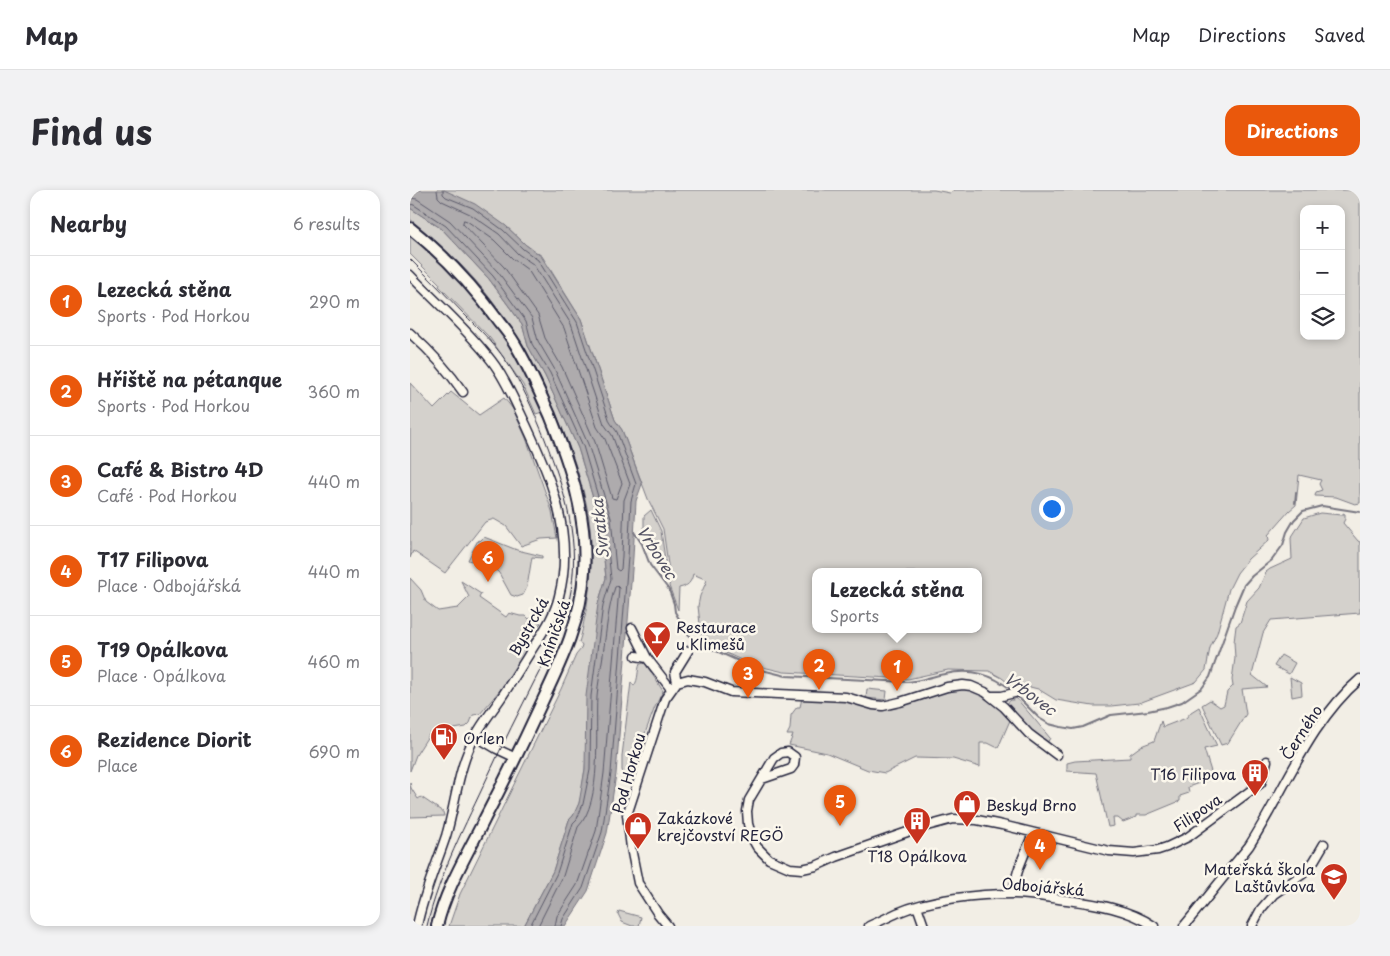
<!DOCTYPE html>
<meta charset="utf-8">
<style>
:root{--surface:#fff;--page:#f2f2f3;--text:#2b2b33;--muted:#7c7c81;--line:#e1e1e2;--accent:#ea580c}
body{margin:0;font-family:"Playpen Sans",sans-serif;background:var(--page);color:var(--text)}
.controls{position:absolute;right:15px;top:15px;display:grid;overflow:hidden;border-radius:10px;box-shadow:0 2px 8px #0003}
.controls button{width:45px;height:45px;display:grid;place-items:center;padding:0;border:0;border-bottom:1px solid var(--line);background:var(--surface);color:var(--text);font:25px sans-serif}
.you{position:absolute;left:641px;top:318px;width:18px;height:18px;margin:-12px;border:4px solid #fff;border-radius:50%;background:#1a73e8;box-shadow:0 0 0 8px #1a73e833}
.badge{display:grid;place-items:center;width:32px;height:32px;border-radius:50%;background:var(--accent);color:#fff;font-size:16px;font-weight:700}
.pin{position:absolute;translate:-50% -41px;filter:drop-shadow(0 1px 2px #0008)}
.pin::after{content:'';position:absolute;top:26px;width:18px;height:15px;background:inherit;clip-path:polygon(0 0,100% 0,50% 100%)}
.popup{position:absolute;left:402px;top:378px;width:170px;height:65px;box-sizing:border-box;display:grid;place-content:center;border-radius:10px;background:var(--surface);filter:drop-shadow(0 1px 4px #0005);font-size:16px;white-space:nowrap;color:var(--muted)}
.popup b{font-size:19px;color:var(--text)}
.popup::after{content:'';position:absolute;left:50%;top:100%;margin-left:-10px;border:10px solid transparent;border-top-color:var(--surface)}
.list{margin:0;padding:0;list-style:none}
h2{display:flex;justify-content:space-between;align-items:center;height:65px;margin:0;padding:0 20px;font-size:21px}
h2 small{font-size:16px;font-weight:400;color:var(--muted)}
.list li{display:grid;grid-template-columns:32px 1fr auto;gap:15px;align-items:center;box-sizing:border-box;height:90px;padding:0 20px;border-top:1px solid var(--line)}
.list b{display:block;font-size:19px;white-space:nowrap}
.list p{margin:0;font-size:16px;white-space:nowrap;color:var(--muted)}
.list em{font-size:16px;font-style:normal;color:var(--muted)}
.icon{flex:none;width:28px;height:28px;fill:none;stroke:currentColor;stroke-width:2;stroke-linecap:round;stroke-linejoin:round}
.map{position:relative;flex:none;width:950px;height:736px;overflow:hidden;border-radius:15px}
header{display:flex;align-items:center;gap:30px;box-sizing:border-box;height:70px;padding:0 25px;background:var(--surface);border-bottom:1px solid var(--line)}
header strong{font-size:24px}
nav{display:flex;gap:28px;margin-inline-start:auto;font-size:18px}
.intro{display:flex;align-items:center;justify-content:space-between;box-sizing:border-box;height:120px;padding:0 30px}
h1{margin:0;font-size:35px}
.button{padding:12px 22px;border-radius:15px;background:var(--accent);color:#fff;font-size:18px;font-weight:700}
main{display:flex;gap:30px;padding:0 30px}
aside{flex:1;background:var(--surface);border-radius:15px;box-shadow:0 2px 8px #0003}
.map>svg:first-child{display:block}
.green{fill:#d4d1cc;stroke:#7b7a84;fill-rule:evenodd}
.water{fill:#aeabad;stroke:#76747f}
.lines{fill:none;stroke-linecap:round;stroke-linejoin:round}
.shore{stroke:#5a5969;stroke-width:1}
.stream{stroke:#76747f;stroke-width:2}
.minor-casing{stroke:#22223b;stroke-width:11}
.major-casing{stroke:#22223b;stroke-width:14}
.minor{stroke:#fbf7ec;stroke-width:8}
.major{stroke:#fbf7ec;stroke-width:10}
.tram{stroke:#22223b;stroke-width:1}
.labels{text-anchor:middle;dominant-baseline:central;stroke-width:5;stroke-linejoin:round;paint-order:stroke}
.street-label{font-size:15px;fill:#22223b;stroke:#fbf7ec}
.poi-label{font-size:15px;fill:#22223b;stroke:#fbf7ec;text-anchor:start}
.water-label{font-size:16px;font-style:italic;fill:#535263;stroke:#fbf7ec}
</style>
<header>
<strong>Map</strong>
<nav><a>Map</a><a>Directions</a><a>Saved</a></nav>
</header>
<div class="intro"><h1>Find us</h1><a class="button">Directions</a></div>
<main>
<aside>
<h2>Nearby<small>6 results</small></h2>
<ul class="list">
<li><span class="badge">1</span><div><b>Lezecká stěna</b><p>Sports · Pod Horkou</p></div><em>290 m</em></li>
<li><span class="badge">2</span><div><b>Hřiště na pétanque</b><p>Sports · Pod Horkou</p></div><em>360 m</em></li>
<li><span class="badge">3</span><div><b>Café &amp; Bistro 4D</b><p>Café · Pod Horkou</p></div><em>440 m</em></li>
<li><span class="badge">4</span><div><b>T17 Filipova</b><p>Place · Odbojářská</p></div><em>440 m</em></li>
<li><span class="badge">5</span><div><b>T19 Opálkova</b><p>Place · Opálkova</p></div><em>460 m</em></li>
<li><span class="badge">6</span><div><b>Rezidence Diorit</b><p>Place</p></div><em>690 m</em></li>
</ul>
</aside>
<div class="map">
<svg width="950" height="736" viewBox="0 0 950 736">
<rect width="100%" height="100%" fill="#f2eee5"/>
<filter id="ink" filterUnits="userSpaceOnUse"><feTurbulence type="fractalNoise" baseFrequency=".02" numOctaves="2"/><feDisplacementMap in="SourceGraphic" scale="10" xChannelSelector="R" yChannelSelector="G"/><feConvolveMatrix kernelMatrix="1 2 1 2 8 2 1 2 1" color-interpolation-filters="sRGB"/></filter>
<g filter="url(#ink)">
<path class="green" d="M34,0H524L540,3L544,0H950V313L945,314L926,307L905,306L906,302L912,300L909,294L911,290L889,285L886,315L879,321L858,345L859,350L838,369L827,383L819,399L807,443L800,458L796,480L786,492L729,513L701,516H683L646,510L628,499L620,497L608,501L592,488L579,481L538,480L498,489L374,482L340,474L292,452L288,416L290,406L297,390L283,384C281,393 278,396 269,398L268,420L259,396L260,389L253,339L238,309L212,240L205,230L171,129L132,66L116,55L96,36ZM894,19H931V146H894ZM406,382H568V440H406Z
M0,18L32,39L79,89L112,134L118,156L135,186L168,258L190,331L196,388L188,414L175,579C172,595 172,619 159,630L143,681L114,736H39L50,704L151,499L166,465L171,459L172,456L169,452C172,444 173,435 175,426C180,401 182,377 181,351C180,316 168,281 156,248C137,200 117,156 85,115C61,82 31,54 0,29Z
M0,44C54,85 110,158 132,222L126,224L113,195L80,148L29,96L30,94L0,64Z
M0,193L24,219L41,202L69,225L94,208L103,219L116,248L142,321L147,348L131,349L111,356L96,336L84,329L75,332L35,383L3,361L0,368Z
M241,320L251,341L258,390L256,391L234,343V326Z
M910,323L932,325H933V323L935,324V329L933,333L948,351L950,352V423L861,430L853,443L842,485L857,497L832,499L836,524L818,553L811,555L792,515L800,510L810,517L814,515L817,502L823,496L822,490L825,468L824,452L826,436L830,433L837,411L849,398L856,382L860,379L882,369L881,348L894,328Z
M74,347L107,360L132,366V368L122,367L117,397L113,405L107,407L101,405L89,383L79,374L64,365L61,371L58,370L68,350L70,351Z
M0,388L11,400L16,412L28,421L48,418L59,407L51,391L71,404L69,408L96,427L99,423L110,426H116L119,429L121,428L126,431L131,433L113,451L126,448L90,500L70,524L63,525L60,533L56,537L20,543L6,565L0,581Z
M871,465L885,473L879,484L864,476Z
M235,473L253,501L245,517L234,546L228,568L222,583L218,586H214L212,580V566L221,492L224,496C229,489 227,481 230,474Z
M880,487L891,493L892,505L882,507Z
M546,498C574,501 582,509 601,528L588,558L578,553H570V577L543,569L505,568L475,583L458,580L417,563L379,555L383,545H377L380,539L381,525L387,517H390L392,508L419,509L438,511L472,519L481,518L523,504Z
M457,499L477,501L476,510L456,508Z
M606,508L626,531L640,548L636,555L595,515L601,510H603Z
M789,517L807,556L794,559L803,588L778,597L779,603L770,606V611L736,625H726V627L713,632L708,628H703L704,636L698,637L686,583L657,581V573L665,571L720,568V564L731,556L744,551L751,531L753,537L776,528L781,522Z
M0,592L1,598L8,609L11,607L33,622L34,626L0,627Z
M209,721L231,727L229,736H222L212,732L208,724Z"/>
<path class="water" d="M0,0H34L65,14L96,36L116,55L131,66L171,129L205,230L212,240L232,294L226,311L223,367L206,584L197,643L178,701L155,736H114L143,681L159,630L163,626L169,613L175,579L176,506L188,414L196,388L190,331L168,258L135,186L118,156L112,134L79,89L32,39L0,18Z"/>
<g class="lines">
<path class="shore" d="M33,0V4L36,7L63,18L93,40L113,59L128,70L167,132L200,232L207,242L226,294L221,311L218,367L201,583L192,642L173,698L153,729L151,736
M0,8L7,9L40,31L88,82L122,128L128,151L145,180L178,254L201,328L206,379L209,381L211,379L212,366L214,310L220,294L202,245L194,234L161,134L123,74L108,64L89,44L60,24L32,11L28,7L27,0
M0,14L4,15L36,36L83,86L116,131L122,154L140,183L173,256L195,330L201,389L193,415L181,506L180,580L173,614L167,629L163,633L147,683L120,736
M54,30L57,31L84,50L103,69L118,80L154,138L187,237L195,249L212,293L206,309L202,308L185,252L152,177L135,148L128,125L94,77L53,34Z
M128,736L153,686L168,637C193,612 185,540 187,507C188,493 191,479 193,465C196,442 198,419 205,397L207,396L209,398L194,583L186,641L167,695L147,726L145,736"/>
<path class="stream" d="M885,313L886,303
M224,342L232,354L240,375L259,400L264,414L265,422L278,444L286,451
M291,454L344,478L376,486L497,492C510,491 522,486 535,484C562,478 582,484 603,501
M606,505L629,528L639,534L651,537L663,539L673,537L701,525L738,521L757,517L772,512L792,498L800,487L825,416L834,395L842,386L862,370L873,355L877,342L884,330L893,321L912,316L950,322"/>
<defs>
<path id="minor" d="M0,85C27,113 57,139 81,170C93,185 102,205 110,222C138,280 166,342 149,406C145,424 135,439 126,453C114,472 103,490 91,508C83,520 73,532 66,545C48,575 46,613 36,646C26,676 13,705 7,736
M0,143C20,161 38,180 53,202
M222,438L237,468L261,499
M226,466L237,468
M267,492L265,482L278,461
M580,506L594,517L619,544L647,565
M65,546L87,559L106,568
M352,589L381,579L384,575L385,567L378,562L371,563L364,568L339,610L337,621L338,634L343,650L347,657L359,669L380,678L392,679L406,676L426,667L506,639L543,629L567,630L592,635L699,661L724,663L748,660L757,657L778,647L851,593L857,571
M604,704C604,682 616,663 623,643
M507,716L514,736
M258,736L248,724L228,693L221,658L217,625L255,509L267,492L278,489L295,492L321,502L436,507L463,515L473,516L490,512L537,497L553,495L561,496L575,502L580,506H592L608,502
M459,736C469,732 478,727 487,723C519,709 569,704 604,704C621,704 640,708 657,710C688,714 718,719 744,736
M774,736C789,718 803,700 817,683C824,674 832,665 839,656C875,600 899,533 950,489
M842,736L851,719L864,704L893,684L904,671L914,654"/>
<path id="major" d="M0,38C34,65 64,97 89,132C95,139 101,147 105,154C119,177 129,201 140,225C160,275 178,327 174,381C172,428 152,470 132,512C114,551 95,590 75,628C58,663 36,698 27,736"/>
</defs>
<use href="#minor" class="minor-casing"/>
<use href="#major" class="major-casing"/>
<use href="#minor" class="minor"/>
<use href="#major" class="major"/>
<path class="tram" d="M0,69C18,87 36,105 53,123C68,138 84,153 96,171C113,195 124,222 135,249C155,302 172,353 159,411C152,439 138,465 125,490C109,522 93,553 78,586C56,634 29,684 17,736"/>
</g>
</g>
<defs>
<symbol id="bar-pin" viewBox="-11 -11 22 30"><path d="M0 17L-7.5 6A9.5 9.5 0 1 1 7.5 6Z" fill="#c8321e" stroke="#fbf7ec"/><path d="M-6-5H6L.8 .8V4.5H3.5V6h-7V4.5H-.8V.8Z" fill="#fff"/></symbol>
<symbol id="fuel-pin" viewBox="-11 -11 22 30"><path d="M0 17L-7.5 6A9.5 9.5 0 1 1 7.5 6Z" fill="#c8321e" stroke="#fbf7ec"/><path d="M-5.5-6h7V0h2V4h1.3V-2.5L3-4.5l.8-.8L6-3V5H2.5V1h-1V6h-7ZM-4.2-4.7v3.2H.2V-4.7Z" fill="#fff"/></symbol>
<symbol id="building-pin" viewBox="-11 -11 22 30"><path d="M0 17L-7.5 6A9.5 9.5 0 1 1 7.5 6Z" fill="#c8321e" stroke="#fbf7ec"/><path d="M-4-6H4V6H1V3H-1V6H-4ZM-2.5-4.3h1.7v1.8h-1.7ZM.8-4.3h1.7v1.8H.8ZM-2.5-1h1.7V.8h-1.7ZM.8-1h1.7V.8H.8Z" fill="#fff"/></symbol>
<symbol id="shop-pin" viewBox="-11 -11 22 30"><path d="M0 17L-7.5 6A9.5 9.5 0 1 1 7.5 6Z" fill="#c8321e" stroke="#fbf7ec"/><path d="M-5-2.5h2.3a2.7 3.5 0 0 1 5.4 0H5L5.5 6h-11ZM-1.5-2.5h3a1.5 2.3 0 0 0-3 0Z" fill="#fff"/></symbol>
<symbol id="school-pin" viewBox="-11 -11 22 30"><path d="M0 17L-7.5 6A9.5 9.5 0 1 1 7.5 6Z" fill="#c8321e" stroke="#fbf7ec"/><path d="M0-5L7-2L0 1L-7-2ZM-4 1L0 2.5L4 1V4Q0 6-4 4Z" fill="#fff"/></symbol>
</defs>
<g fill-rule="evenodd">
<use href="#bar-pin" x="231" y="429" width="32" height="43"/>
<use href="#fuel-pin" x="18" y="531" width="32" height="43"/>
<use href="#building-pin" x="829" y="567" width="32" height="43"/>
<use href="#shop-pin" x="541" y="598" width="32" height="43"/>
<use href="#building-pin" x="491" y="615" width="32" height="43"/>
<use href="#shop-pin" x="212" y="620" width="32" height="43"/>
<use href="#school-pin" x="908" y="671" width="32" height="43"/>
</g>
<g class="labels">
<g class="street-label">
<text transform="translate(118 436) rotate(-61)">Bystrcká</text>
<text transform="translate(143 443) rotate(-71)">Kníničská</text>
<text transform="translate(891 542) rotate(-57)">Černého</text>
<text transform="translate(218 583) rotate(-74)">Pod Horkou</text>
<text transform="translate(787 622) rotate(-34)">Filipova</text>
<text transform="translate(633 696) rotate(5)">Odbojářská</text>
</g>
<g class="poi-label">
<text x="266" y="436">Restaurace<tspan x="266" dy="17">u Klimešů</tspan></text>
<text x="53" y="547">Orlen</text>
<text x="826" y="583" text-anchor="end">T16 Filipova</text>
<text x="576" y="614">Beskyd Brno</text>
<text x="247" y="627">Zakázkové<tspan x="247" dy="17">krejčovství REGÖ</tspan></text>
<text x="507" y="665" text-anchor="middle">T18 Opálkova</text>
<text x="905" y="678" text-anchor="end">Mateřská škola<tspan x="905" dy="17">Laštůvkova</tspan></text>
</g>
<g class="water-label">
<text transform="translate(189 339) rotate(-96)">Svratka</text>
<text transform="translate(248 362) rotate(58)">Vrbovec</text>
<text transform="translate(621 503) rotate(37)">Vrbovec</text>
</g>
</g>
</svg>
<div class="controls">
<button>+</button>
<button>−</button>
<button><svg class="icon" aria-label="layers" viewBox="0 0 24 24"><path d="M12 4l9 5-9 5-9-5zM3 14l9 5 9-5"/></svg></button>
</div>
<div class="you"></div>
<div class="pin badge" style="left:487px;top:501px">1</div>
<div class="popup"><b>Lezecká stěna</b>Sports</div>
<div class="pin badge" style="left:409px;top:500px">2</div>
<div class="pin badge" style="left:338px;top:508px">3</div>
<div class="pin badge" style="left:630px;top:680px">4</div>
<div class="pin badge" style="left:430px;top:636px">5</div>
<div class="pin badge" style="left:78px;top:392px">6</div>
</div>
</main>
